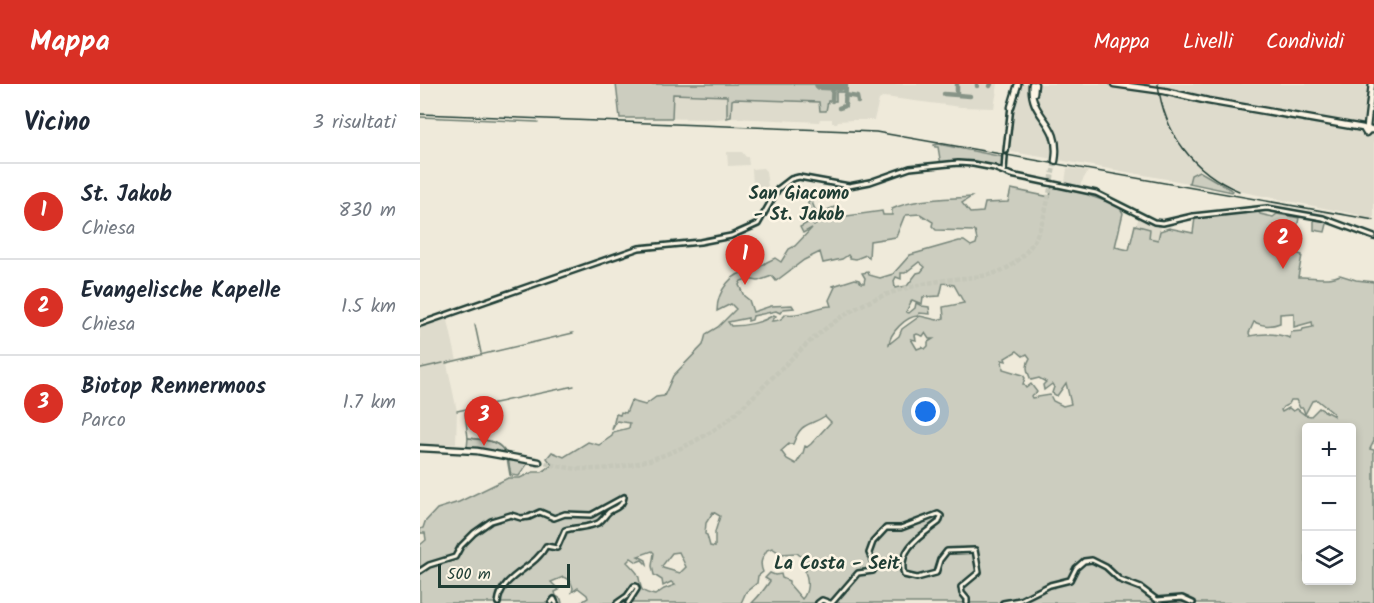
<!DOCTYPE html>
<html lang="it">
<meta charset="utf-8">
<style>
:root{--surface:#fff;--page:#f6f6f7;--text:#1f2937;--muted:#747a83;--line:#e0e1e3;--accent:#d93025}
body{margin:0;font-family:Kalam,sans-serif;background:var(--page);color:var(--text)}
.controls{position:absolute;right:18px;bottom:18px;display:grid;overflow:hidden;border-radius:6px;box-shadow:0 3px 9px #0003}
.controls button{width:54px;height:54px;display:grid;place-items:center;padding:0;border:0;border-bottom:2px solid var(--line);background:var(--surface);color:var(--text);font:30px sans-serif}
.scale{position:absolute;left:18px;bottom:15px;width:132px;box-sizing:border-box;padding-left:6px;border:3px solid #1f3d34;border-top:0;font-size:16px;line-height:21px;white-space:nowrap;color:#1f3d34;-webkit-text-stroke:4px #fcf5e5;paint-order:stroke}
.you{position:absolute;left:506px;top:328px;width:21px;height:21px;margin:-15px;border:4px solid #fff;border-radius:50%;background:#1a73e8;box-shadow:0 0 0 9px #1a73e833}
.badge{display:grid;place-items:center;width:39px;height:39px;border-radius:50%;background:var(--accent);color:#fff;font-size:20px;font-weight:700}
.pin{position:absolute;translate:-50% -50px;filter:drop-shadow(0 2px 3px #0008)}
.pin::after{content:'';position:absolute;top:32px;width:21px;height:18px;background:inherit;clip-path:polygon(0 0,100% 0,50% 100%)}
.list{margin:0;padding:0;list-style:none}
h2{display:flex;justify-content:space-between;align-items:center;height:78px;margin:0;padding:0 24px;font-size:26px}
h2 small{font-size:20px;font-weight:400;color:var(--muted)}
.list li{display:grid;grid-template-columns:39px 1fr auto;gap:18px;align-items:center;box-sizing:border-box;height:96px;padding:0 24px;border-top:2px solid var(--line)}
.list b{display:block;font-size:22px;white-space:nowrap}
.list p{margin:0;font-size:20px;white-space:nowrap;color:var(--muted)}
.list em{font-size:20px;font-style:normal;color:var(--muted)}
.icon{flex:none;width:33px;height:33px;fill:none;stroke:currentColor;stroke-width:2;stroke-linecap:round;stroke-linejoin:round}
.map{position:relative;flex:none;width:954px;height:519px;overflow:hidden}
header{display:flex;align-items:center;gap:36px;box-sizing:border-box;height:84px;padding:0 30px;background:var(--accent);color:#fff}
header strong{font-size:28px}
nav{display:flex;gap:33px;margin-inline-start:auto;font-size:21px}
main{display:flex}
aside{flex:1;background:var(--surface)}
.map>svg:first-child{display:block}
.built{fill:#dedbcc}
.green{fill:#cccdbf;stroke:#76857a;stroke-width:1.5;fill-rule:evenodd}
.lines{fill:none;stroke-linecap:round;stroke-linejoin:round}
.stream{stroke:#6c7d71;stroke-width:1.5}
.taxiway{stroke:#879487;stroke-width:4.5}
.runway{stroke:#879487;stroke-width:12}
.major-tunnel{stroke:#c5c7b9;stroke-width:4.5;stroke-dasharray:4.5 2;stroke-linecap:butt}
.minor-casing{stroke:#1f3d34;stroke-width:8}
.major-casing{stroke:#1f3d34;stroke-width:9}
.minor{stroke:#fcf5e5;stroke-width:3}
.major{stroke:#fcf5e5;stroke-width:4.5}
.rail{stroke:#1f3d34;stroke-width:1.5}
.labels{text-anchor:middle;dominant-baseline:central;stroke-width:5;stroke-linejoin:round;paint-order:stroke}
.quarter-label{font-size:18px;font-weight:bold;fill:#1f3d34;stroke:#fcf5e5}
</style>
<header>
<strong>Mappa</strong>
<nav><a>Mappa</a><a>Livelli</a><a>Condividi</a></nav>
</header>
<main>
<aside>
<h2>Vicino<small>3 risultati</small></h2>
<ul class="list">
<li><span class="badge">1</span><div><b>St. Jakob</b><p>Chiesa</p></div><em>830 m</em></li>
<li><span class="badge">2</span><div><b>Evangelische Kapelle</b><p>Chiesa</p></div><em>1.5 km</em></li>
<li><span class="badge">3</span><div><b>Biotop Rennermoos</b><p>Parco</p></div><em>1.7 km</em></li>
</ul>
</aside>
<div class="map">
<svg width="954" height="519" viewBox="0 0 954 519">
<rect width="100%" height="100%" fill="#efeada"/>
<filter id="ink" filterUnits="userSpaceOnUse"><feTurbulence type="fractalNoise" baseFrequency=".0167" numOctaves="2"/><feDisplacementMap in="SourceGraphic" scale="12" xChannelSelector="R" yChannelSelector="G"/><feConvolveMatrix kernelMatrix="1 2 1 2 8 2 1 2 1" color-interpolation-filters="sRGB"/></filter>
<g filter="url(#ink)">
<path class="built" d="M196,0H578L574,24L541,23L464,13L459,16L454,36H433L418,37L417,39H412V35H400L399,38L310,34L295,35L200,34Z
M599,0H954V138L938,135L939,131L823,108L792,92L782,83L779,87L772,91L769,99L587,67Z
M307,68H322L326,73H328L329,81L308,82Z
M343,84L346,87L348,103H333L332,85Z
M647,84L668,87L659,103L645,99Z
M719,134L741,142L739,156L729,154L716,141Z
M27,232L37,277L27,280L37,327L36,360L0,362V241Z"/>
<path class="green" d="M196,0H425L424,8H416V17H408L406,27H400L399,18L314,15L312,16L311,33L307,34V12L253,10L252,34H200Z
M518,60L583,73L581,85C562,76 541,79 521,81L518,63H515L514,61Z
M779,87L813,107L812,108L769,99L771,91Z
M632,101L670,110V112L691,119L700,124L703,129L695,163L709,166L715,141L730,145L729,154L738,156L740,147L749,144L773,149L775,134L804,129L838,127L840,130L853,133L857,130L879,134L872,168L882,171L878,193C891,192 909,197 920,191L936,196L954,198V357L950,365L954,366V519H332C339,512 345,505 350,497L345,494L350,489L355,491L361,490L362,494L369,497V500L382,515C388,509 389,496 385,488L386,487L385,476L377,469L361,470L352,464L347,466C342,475 339,478 343,488L338,492L337,499L326,508L321,519H160L168,514L167,511L158,504L152,508L153,504L150,496L143,493L131,498L139,506L135,508L136,512L141,515L142,519H0V461L6,456L5,449H0V445L3,444L5,438L17,425L39,418L88,394H100L113,388H122L132,381L127,374L132,368L144,373L168,358L179,361L192,352L193,348L209,344L210,339L197,337L192,346L196,330L200,331L201,328L206,329L211,317L225,321L236,313L244,312L253,292L283,261L286,250L298,243L316,225L311,220L297,227C297,208 312,185 333,188L347,178L355,174L361,178L369,165L375,162L392,144L383,149L380,143L391,137L394,142L397,140L395,135H392L388,128V117L391,116L397,130L417,122L420,133L462,127L463,131H472V125C495,114 526,115 551,113L542,119L550,129L563,128L565,119L588,118L591,105L630,113ZM500,130L513,138L512,142L516,146L555,147L557,156L556,160L551,162L544,157H539L490,171L473,190L460,194L449,191L448,188L442,189L445,194L444,199H441L439,196L435,195L413,202L415,203L409,216L411,222C397,222 380,233 366,230C362,235 359,237 352,237L356,232L354,231C341,239 327,242 311,242L308,238L328,234V237L332,236L333,232L356,227L360,229L363,225L374,224L372,221L351,222L333,228L329,216L324,212L319,201L321,197L327,195L338,197L352,192L356,197L384,176L400,168L403,179L422,175L428,171L430,174L436,175L446,171L449,174L450,157L476,153L484,133L486,131ZM499,178L505,183L501,188L497,189L487,202L475,204L474,197L476,193L481,195V189H485ZM523,199L534,201L544,219L523,223L524,234L517,236L500,232L482,245L479,252L469,260C470,249 486,232 498,232L499,229L510,230L509,223L502,222L496,219L495,224L489,229L486,228L492,216L502,220L503,213L520,212ZM874,229V243L892,238L893,243L883,245L882,247L871,248L870,254C856,249 844,249 830,252L829,249L834,238C843,242 850,243 860,239V230ZM505,249L509,255H513L508,258V262L505,265L502,263L497,265L491,255L496,256L495,251L497,250L503,252ZM597,267L603,272L607,270L610,274C605,282 607,287 611,296L619,294L626,298L623,301L624,306L632,300L634,303L632,309L637,312L646,299L651,320L643,322L633,317L630,311L612,314L611,312L617,308L611,300L606,304L603,300L605,294L603,291L583,285L582,276L586,277L585,274ZM871,316H876L880,324H883L885,330L892,317L897,316L913,329L914,332L899,324L891,332L885,331L877,325L873,327L869,324L862,328L861,326L863,323L869,320ZM405,332L411,338L391,360L387,363L385,362L383,369L376,380L367,375L361,367L369,360H373C382,336 389,343 405,332ZM886,344H932V496H886ZM293,428L300,432L295,448V463L290,462L287,451L285,450L286,439ZM232,467L234,469L232,482L234,491L242,496L243,502L251,498L255,501L244,505L235,511C214,507 224,501 217,489C214,485 210,481 207,478L211,474L217,478L222,476L227,481L226,476L218,472ZM259,468L266,483L260,489L243,484L242,482L252,469Z
M894,134L908,136L905,148L894,146Z
M48,354C62,356 79,355 86,370L47,364Z
M87,374L108,379L99,392L90,391Z"/>
<g class="lines">
<path class="stream" d="M0,33L118,38
M55,241L61,269
M26,279L153,249
M1,284L23,279
M37,327L154,302
M45,328L48,354C63,356 79,355 86,370
M88,374L91,392"/>
<path class="taxiway" d="M557,2V0
M570,2L571,0
M524,10L550,12
M425,11L437,13L438,18
M537,11V0
M412,17L413,0
M419,24L425,22L426,0"/>
<path class="runway" d="M400,0L420,1"/>
<path class="major-tunnel" d="M119,378C134,381 149,385 164,385C213,387 265,367 304,339C316,330 327,318 338,308C371,275 403,240 446,219C469,208 494,201 520,197C547,192 575,196 597,177C626,154 628,111 635,77"/>
<defs>
<path id="minor" d="M586,67L591,22
M584,88L585,72
M0,240L219,164L280,158L311,152L338,140L358,105L371,95L379,93L429,102L450,98L490,84L538,79L553,80L574,84L591,91L676,109L734,138L743,139L773,132L847,124L903,134L954,153
M0,487L9,481L35,473L41,462L54,449L71,437L91,431L101,434L109,433L120,428L134,434L145,430L171,431L204,413C203,420 199,423 192,426C186,428 184,436 178,439C168,444 156,443 145,446L137,464L126,462C114,486 81,490 78,519
M131,519L134,515L136,519
M197,519L207,512L214,502H216L217,505L208,519
M398,519L402,516L410,519
M412,519L438,489L453,487L455,483L449,469L453,458L466,444H481L518,430L521,432L519,438C501,452 477,465 484,491L497,494L516,489L520,476L527,467L555,466L559,488L541,503L542,509L547,515V519
M583,519L600,516L630,501L650,496L656,484L664,477L672,476L686,483L700,496L721,504L737,516L762,514L773,519"/>
<path id="major" d="M612,0C609,35 642,36 635,77
M694,0L744,7L788,17L943,44
M614,9L615,0
M591,23L598,0
M943,44L946,49L949,46H954
M949,46L947,43L952,0
M0,364L57,367L119,378"/>
</defs>
<use href="#minor" class="minor-casing"/>
<use href="#major" class="major-casing"/>
<use href="#minor" class="minor"/>
<use href="#major" class="major"/>
<path class="rail" d="M738,0C744,49 773,88 819,107
M0,30L456,48L954,136"/>
</g>
</g>
<g class="labels">
<g class="quarter-label">
<text x="379" y="110">San Giacomo<tspan x="379" dy="21">- St. Jakob</tspan></text>
<text x="417" y="480">La Costa - Seit</text>
</g>
</g>
</svg>
<div class="controls">
<button>+</button>
<button>−</button>
<button><svg class="icon" aria-label="layers" viewBox="0 0 24 24"><path d="M12 4l9 5-9 5-9-5zM3 14l9 5 9-5"/></svg></button>
</div>
<div class="scale">500 m</div>
<div class="you"></div>
<div class="pin badge" style="left:325px;top:201px">1</div>
<div class="pin badge" style="left:863px;top:185px">2</div>
<div class="pin badge" style="left:64px;top:362px">3</div>
</div>
</main>
